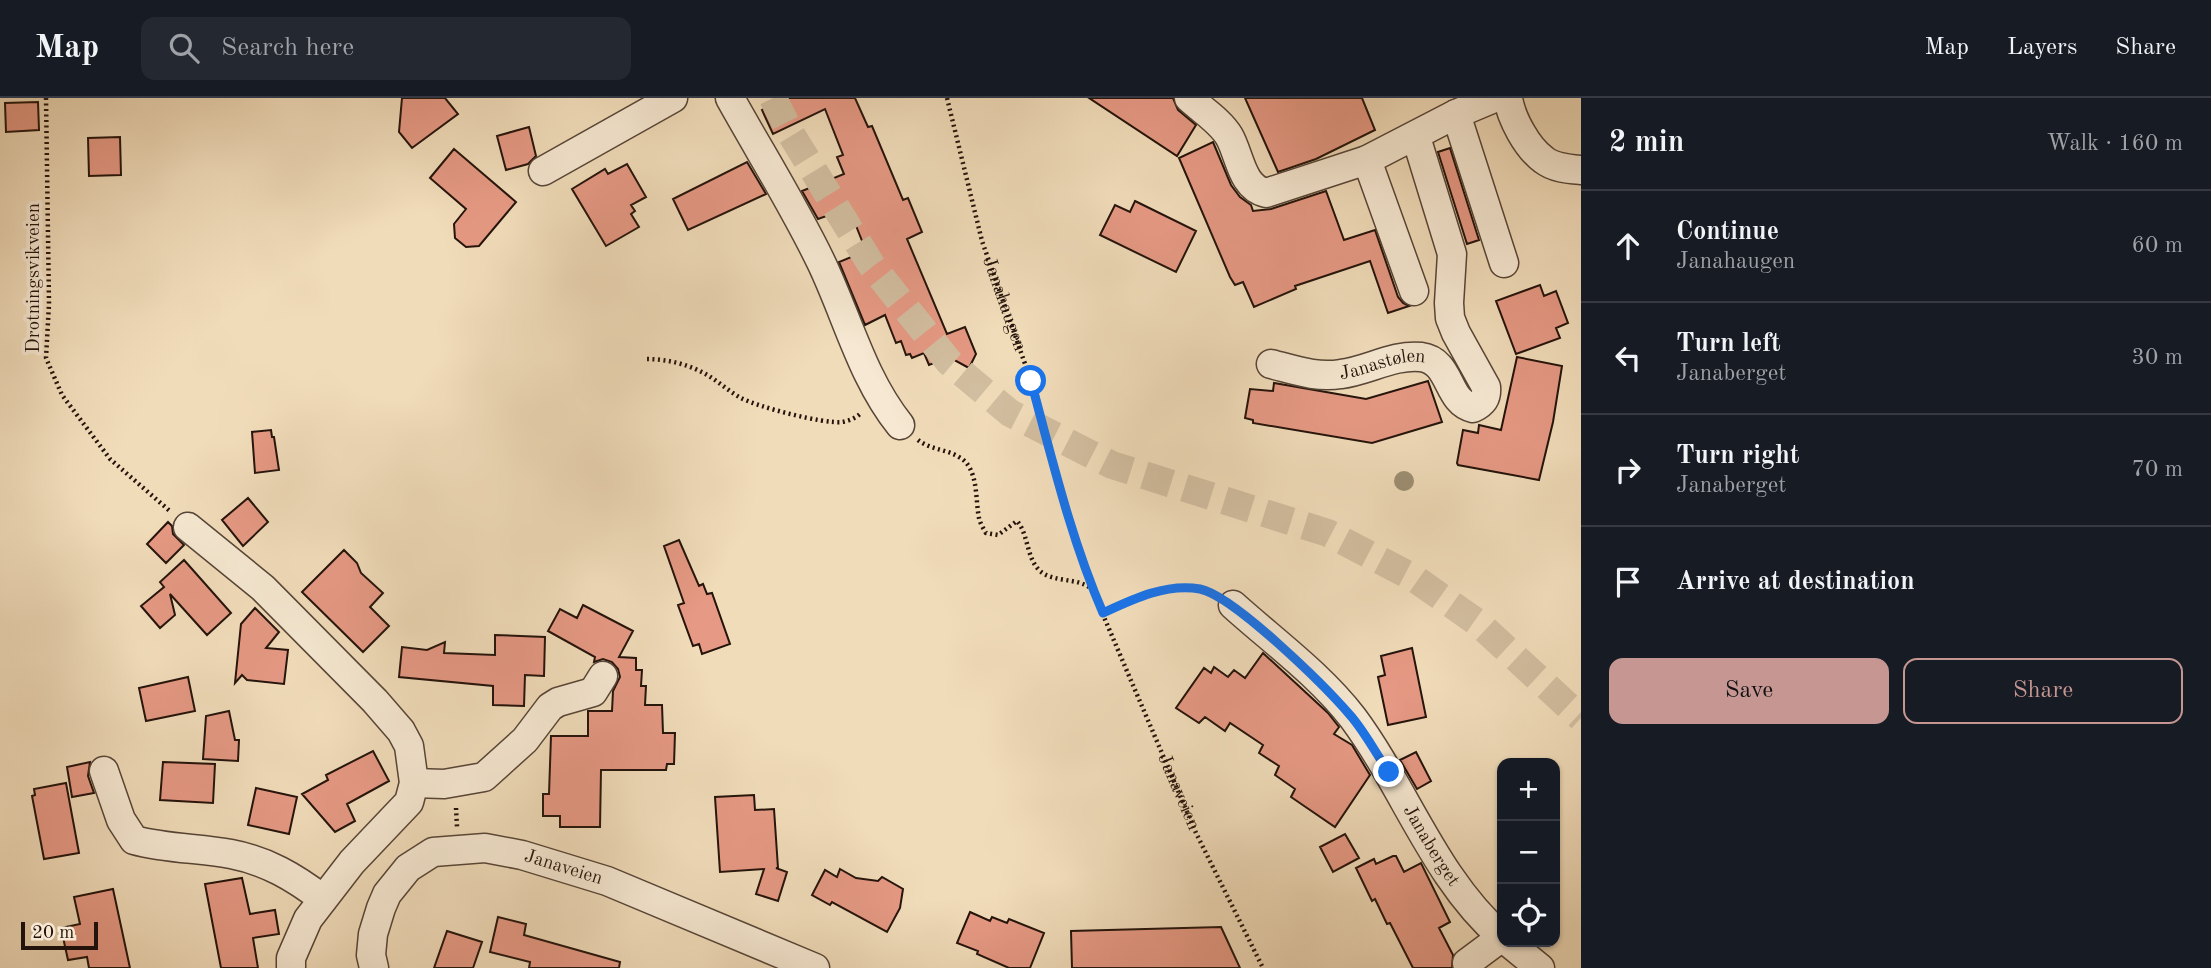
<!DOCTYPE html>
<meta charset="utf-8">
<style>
:root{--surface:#171b24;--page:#242831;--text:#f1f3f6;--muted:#9ea1a6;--line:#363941;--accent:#c59692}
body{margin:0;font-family:"Old Standard TT",serif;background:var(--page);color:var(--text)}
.controls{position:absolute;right:21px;bottom:21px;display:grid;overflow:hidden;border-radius:14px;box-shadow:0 2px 5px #0004}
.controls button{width:63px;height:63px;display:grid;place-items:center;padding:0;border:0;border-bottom:2px solid var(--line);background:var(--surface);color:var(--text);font:35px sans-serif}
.scale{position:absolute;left:21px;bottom:18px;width:77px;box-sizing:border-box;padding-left:7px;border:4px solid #24130b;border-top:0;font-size:19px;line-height:24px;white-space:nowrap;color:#24130b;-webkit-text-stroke:5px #f6e8d2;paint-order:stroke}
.stop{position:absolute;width:21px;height:21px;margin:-16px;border:5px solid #1a73e8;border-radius:50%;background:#fff}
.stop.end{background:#1a73e8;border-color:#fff;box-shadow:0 2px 7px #0008}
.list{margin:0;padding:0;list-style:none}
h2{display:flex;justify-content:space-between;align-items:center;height:91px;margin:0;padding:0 28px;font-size:30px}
h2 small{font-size:23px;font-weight:400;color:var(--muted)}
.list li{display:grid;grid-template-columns:46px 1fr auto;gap:21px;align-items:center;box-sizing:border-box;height:112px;padding:0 28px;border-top:2px solid var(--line)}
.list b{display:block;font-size:26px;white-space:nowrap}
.list p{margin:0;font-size:23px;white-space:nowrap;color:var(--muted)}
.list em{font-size:23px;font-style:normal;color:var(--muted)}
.actions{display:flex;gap:14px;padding:21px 28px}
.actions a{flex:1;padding:16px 0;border:2px solid var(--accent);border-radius:14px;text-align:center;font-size:24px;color:var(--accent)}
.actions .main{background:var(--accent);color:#111}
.icon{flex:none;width:38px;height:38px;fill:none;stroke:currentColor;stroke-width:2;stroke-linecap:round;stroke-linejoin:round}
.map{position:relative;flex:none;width:1581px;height:870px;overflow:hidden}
header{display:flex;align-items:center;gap:42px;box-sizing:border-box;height:98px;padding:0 35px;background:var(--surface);border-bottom:2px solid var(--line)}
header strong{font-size:33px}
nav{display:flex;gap:38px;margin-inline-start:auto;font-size:24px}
.search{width:490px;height:63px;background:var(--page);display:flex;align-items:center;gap:18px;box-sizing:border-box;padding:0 24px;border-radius:14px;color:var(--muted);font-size:26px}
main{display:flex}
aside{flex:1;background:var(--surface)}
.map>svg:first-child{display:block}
.building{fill:#e69984;stroke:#24130b;stroke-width:2}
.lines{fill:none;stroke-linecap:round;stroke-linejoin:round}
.minor-tunnel{stroke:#d2bea0;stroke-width:28;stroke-dasharray:28 14;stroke-linecap:butt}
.minor-casing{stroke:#574537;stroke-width:31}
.path{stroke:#24130b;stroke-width:4.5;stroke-dasharray:2 3.5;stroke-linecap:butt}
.minor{stroke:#f6e8d2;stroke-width:28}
.tree{fill:#9d8f73}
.route{stroke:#1a73e8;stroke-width:9}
.labels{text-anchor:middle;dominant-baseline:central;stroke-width:7;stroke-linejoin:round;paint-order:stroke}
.street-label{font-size:19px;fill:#24130b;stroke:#f6e8d2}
</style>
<header>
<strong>Map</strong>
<div class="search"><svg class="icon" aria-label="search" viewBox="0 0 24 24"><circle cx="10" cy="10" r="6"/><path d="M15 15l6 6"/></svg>Search here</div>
<nav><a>Map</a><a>Layers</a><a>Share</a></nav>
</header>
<main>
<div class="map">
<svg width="1581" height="870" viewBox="0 0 1581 870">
<rect width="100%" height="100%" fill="#f1dcba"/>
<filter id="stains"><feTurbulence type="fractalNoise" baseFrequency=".00286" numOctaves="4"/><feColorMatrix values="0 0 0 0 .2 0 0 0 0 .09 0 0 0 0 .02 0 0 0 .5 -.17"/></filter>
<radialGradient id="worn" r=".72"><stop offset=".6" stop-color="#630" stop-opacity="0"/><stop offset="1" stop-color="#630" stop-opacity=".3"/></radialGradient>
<path class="building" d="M402,0H445L458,16L412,50L399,34Z
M788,0H855L868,29L872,28L903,102L908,100L922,134L907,141L947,236L965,229L976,256L969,270L949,259L929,267L924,255L912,260L910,256L906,257L901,243L896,245L885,217L865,227L839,164L866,153L849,110L818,121L802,93L844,76L837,59L843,57L825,11L773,36L762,12Z
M1089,0H1173L1178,12L1196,27L1177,58Z
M1245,0H1362L1375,32L1316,61L1278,74Z
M38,4L39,32L6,34L5,5Z
M529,29L536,58L528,66L506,72L497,38Z
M120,39L121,77L89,78L88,40Z
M1213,44L1231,87L1240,99L1251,107L1253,113L1271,111L1326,93L1344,142L1375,132L1398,199L1403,205L1409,208L1388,215L1370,163L1295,188L1296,191L1254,209L1243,184L1235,187L1230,179L1179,60Z
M1450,50L1479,142L1467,146L1438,54Z
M454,51L516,104L479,148L466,149L455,140L454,126L466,111L430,80Z
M747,64L766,96L688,132L673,101Z
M627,66L646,99L631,107L635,113L631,116L639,129L606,148L572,91L605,71L608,76Z
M1135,103L1196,133L1176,174L1100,137L1115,107L1130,114Z
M1540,187L1544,198L1556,193L1568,225L1556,230L1560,240L1516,256L1496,203Z
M1517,259L1562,268L1553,324L1539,382L1458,367L1457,365L1463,332L1478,335L1479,327L1501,332Z
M1428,283L1442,324L1372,345L1253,325V322L1245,320L1250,291L1273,293L1274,285L1366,301Z
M271,332L272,339H274L279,372L255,375L252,334Z
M248,400L268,424L243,448L222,422Z
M168,424L172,428L173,436L184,447L166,465L147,446Z
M679,442L699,488L703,486L707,496L712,495L730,546L702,556L699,546L693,548L678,507L684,505L664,448Z
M344,452L357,465L361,475L383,495L370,509L389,528L363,554L302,494Z
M184,462L231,515L207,537L170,496L175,517L160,530L141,508L164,489L160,484Z
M583,507L633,533L619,559L636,560V572H642L641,588H646L645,607H662L663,635H675L674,666H667L666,672H601L600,729H560V718H543V696H549L551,638H588V613H612L613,593L620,579L618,571L612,564L603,561L594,564L595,559L548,533L560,511L577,520Z
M255,510L279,534L266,550L288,552L284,586L247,582L242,577L235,585L241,526Z
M495,537L545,539L544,578L525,577L524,608L493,607V588L399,579L402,549L427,552L445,544L444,555L495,557Z
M1412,550L1426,619L1388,627L1378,579L1385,577L1381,558Z
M1263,555L1328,615L1339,629L1334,636L1352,647L1370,677L1335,729L1291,699L1295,691L1275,677L1279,668L1259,655L1263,647L1230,625L1225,633L1205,619L1199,625L1176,610L1204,570L1211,575L1214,569L1228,579L1234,572L1245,580Z
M188,579L195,613L146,623L139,590Z
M229,613L235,642H239L238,663L203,661L206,618Z
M373,653L389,683L347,706L355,723L335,734L302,696L328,682L326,677Z
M1416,654L1431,683L1417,691L1400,662Z
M90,664L88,678L94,695L72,699L67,669Z
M163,664L215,666L213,705L160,702Z
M66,685L79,755L44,761L32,698L35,697L34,691Z
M256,690L297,699L289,736L248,727Z
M754,697L755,712L774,711L778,770H776L787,774L778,803L756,796L764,771L720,774L715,699Z
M1345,736L1359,760L1333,774L1320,749Z
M1393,758H1396L1404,774L1421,765L1450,824L1439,830L1453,857L1452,870H1413L1390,825L1387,826L1375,801L1372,803L1356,770L1374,761L1376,766Z
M840,771L856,780L878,783L882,779L903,791L900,810L887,834L832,804L830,807L812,797L825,772L837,779Z
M242,780L250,816L275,812L279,836L253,840L258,870H221L205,786Z
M113,791L130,870H89L87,859L68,862L61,830L80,826L74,799Z
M970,814L990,823L992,819L1007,825L1009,821L1044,835L1030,870H1009L977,856L978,853L957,845Z
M498,819L526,826L524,837L620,864L619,870H529L530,864L490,854Z
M1221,829L1240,870H1072L1071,833Z
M447,833L482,844L473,870H434Z"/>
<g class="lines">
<path class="minor-tunnel" d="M773,0L791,36L872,168L949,264L1010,315L1112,367L1328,435L1414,480L1478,525L1581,620"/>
<defs>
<g id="minor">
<path d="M730,0C760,54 794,108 821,164C847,218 862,280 900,327"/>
<path d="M1189,0C1202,12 1220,23 1229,38C1240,57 1241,89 1266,95L1367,62L1456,16L1494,0"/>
<path d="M1508,0C1511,20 1527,50 1544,62C1554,70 1569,71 1581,72"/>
<path d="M1456,16L1504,165"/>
<path d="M1367,62L1414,193"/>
<path d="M543,73L673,0"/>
<path id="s2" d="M1271,266C1295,272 1316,280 1341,276C1367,273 1394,256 1421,259C1452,263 1446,304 1473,310C1483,305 1487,300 1486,289L1456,235L1450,220L1449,205L1452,156L1416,39"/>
<path d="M188,429L263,490L375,603L401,633L409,648L414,685L409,704L352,764L308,821L291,860V870"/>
<path id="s3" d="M1233,507C1273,543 1320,577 1353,620C1405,690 1435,781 1502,839"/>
<path d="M104,673L121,722L134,742C167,751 199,750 231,756C267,763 294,779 323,801"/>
<path d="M414,685L444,686L484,679L525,642L550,609L558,604L593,594L603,578"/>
<path d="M1508,844L1540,870"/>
<path d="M1467,865L1502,839"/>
<path id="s4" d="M374,870L371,857L373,836L381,810L387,796L408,770L433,754L485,750L522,757L607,783L815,870"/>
</g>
</defs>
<use href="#minor" class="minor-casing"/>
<g class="path">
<path d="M46,0L49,206L46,260L62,297L110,361L171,414"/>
<path id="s1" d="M947,0L982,143L1031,283L1056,376L1092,491L1196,735L1263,870"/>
<path d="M647,261C668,261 691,267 709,278C720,285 730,294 741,300C758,309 823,326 842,324C849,323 856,320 861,315"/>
<path d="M918,342C931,352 946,351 959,359C979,370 975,401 979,420C980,425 983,430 986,435L998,437L1017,423C1029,437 1026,460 1040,473C1054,485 1077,479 1092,491"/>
<path d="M1103,515C1138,499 1173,482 1212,496"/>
<path d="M456,710L457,729"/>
</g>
<use href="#minor" class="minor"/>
</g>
<circle class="tree" cx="1404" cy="383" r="10"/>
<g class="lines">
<path class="route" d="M1031,283C1052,361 1071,441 1103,515C1133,501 1166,485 1200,491C1234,498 1325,588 1350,617C1365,634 1376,656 1389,674"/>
</g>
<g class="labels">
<g class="street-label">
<text transform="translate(34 180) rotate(-90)">Drotningsvikveien</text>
<text stroke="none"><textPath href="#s1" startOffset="214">Janahaugen</textPath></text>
<text stroke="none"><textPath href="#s2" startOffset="114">Janastølen</textPath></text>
<text stroke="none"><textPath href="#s1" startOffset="733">Janaveien</textPath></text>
<text stroke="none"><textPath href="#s3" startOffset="315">Janaberget</textPath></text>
<text stroke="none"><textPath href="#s4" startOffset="273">Janaveien</textPath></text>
</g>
</g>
<rect width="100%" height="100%" filter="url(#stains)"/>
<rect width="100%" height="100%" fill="url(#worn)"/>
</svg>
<div class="controls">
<button>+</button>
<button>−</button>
<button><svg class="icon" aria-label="locate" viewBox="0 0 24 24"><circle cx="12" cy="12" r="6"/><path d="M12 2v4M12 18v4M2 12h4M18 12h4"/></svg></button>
</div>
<div class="scale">20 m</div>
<div class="stop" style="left:1031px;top:283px"></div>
<div class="stop end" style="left:1389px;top:674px"></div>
</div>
<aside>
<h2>2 min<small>Walk · 160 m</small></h2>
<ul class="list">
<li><svg class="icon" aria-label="ahead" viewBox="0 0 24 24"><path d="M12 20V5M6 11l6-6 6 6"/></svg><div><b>Continue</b><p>Janahaugen</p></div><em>60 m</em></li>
<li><svg class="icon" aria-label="left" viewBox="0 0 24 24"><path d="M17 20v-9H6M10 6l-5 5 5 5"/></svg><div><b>Turn left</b><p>Janaberget</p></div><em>30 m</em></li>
<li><svg class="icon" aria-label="right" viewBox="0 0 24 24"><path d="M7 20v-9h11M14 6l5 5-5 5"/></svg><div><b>Turn right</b><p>Janaberget</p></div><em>70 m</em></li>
<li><svg class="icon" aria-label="arrive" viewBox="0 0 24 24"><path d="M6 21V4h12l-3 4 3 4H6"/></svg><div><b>Arrive at destination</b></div></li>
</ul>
<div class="actions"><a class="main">Save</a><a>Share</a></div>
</aside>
</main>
